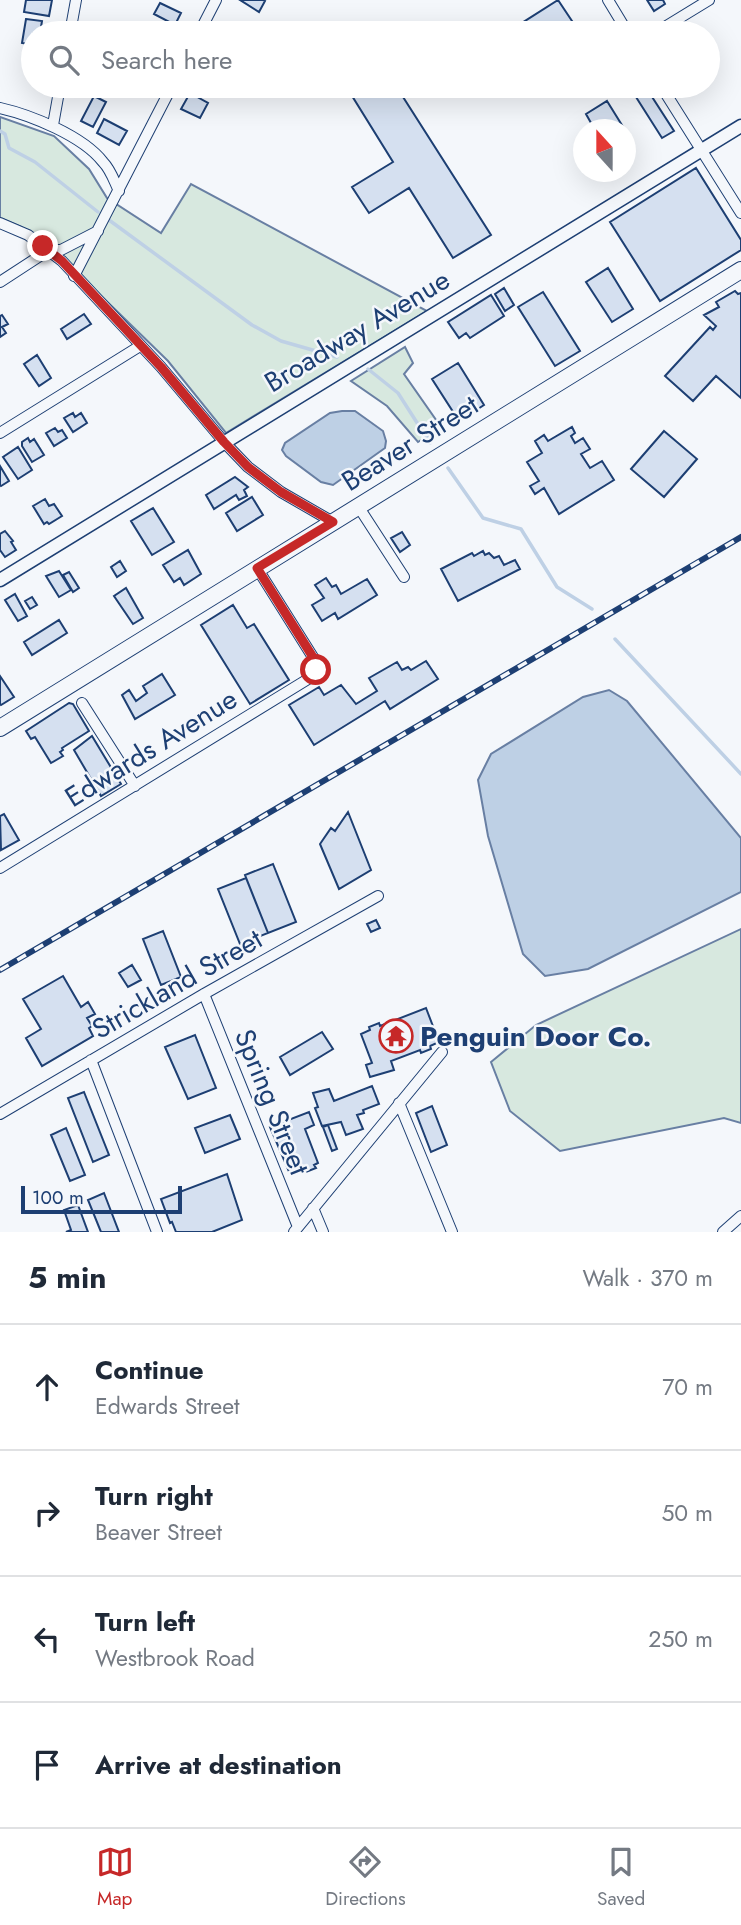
<!DOCTYPE html>
<meta charset="utf-8">
<style>
:root{--surface:#fff;--page:#f6f6f7;--text:#1f2937;--muted:#747a83;--line:#e0e1e3;--accent:#c62828}
body{margin:0;font-family:Jost,sans-serif;background:var(--page);color:var(--text)}
.compass{position:absolute;left:573px;top:119px;width:63px;height:63px;border-radius:50%;background:var(--surface);box-shadow:0 7px 28px #0002;rotate:339deg}
.scale{position:absolute;left:21px;bottom:18px;width:161px;box-sizing:border-box;padding-left:7px;border:4px solid #1d3f73;border-top:0;font-size:19px;line-height:24px;white-space:nowrap;color:#1d3f73;-webkit-text-stroke:5px #f4f7fb;paint-order:stroke}
.stop{position:absolute;width:21px;height:21px;margin:-16px;border:5px solid #c62828;border-radius:50%;background:#fff}
.stop.end{background:#c62828;border-color:#fff;box-shadow:0 2px 7px #0008}
.list{margin:0;padding:0;list-style:none}
h2{display:flex;justify-content:space-between;align-items:center;height:91px;margin:0;padding:0 28px;font-size:30px}
h2 small{font-size:23px;font-weight:400;color:var(--muted)}
.list li{display:grid;grid-template-columns:46px 1fr auto;gap:21px;align-items:center;box-sizing:border-box;height:126px;padding:0 28px;border-top:2px solid var(--line)}
.list b{display:block;font-size:26px;white-space:nowrap}
.list p{margin:0;font-size:23px;white-space:nowrap;color:var(--muted)}
.list em{font-size:23px;font-style:normal;color:var(--muted)}
.icon{flex:none;width:38px;height:38px;fill:none;stroke:currentColor;stroke-width:2;stroke-linecap:round;stroke-linejoin:round}
.map{position:relative;flex:none;width:741px;height:1232px;overflow:hidden}
.search{position:absolute;background:var(--surface);box-shadow:0 7px 28px #0002;left:21px;right:21px;top:21px;height:77px;display:flex;align-items:center;gap:18px;box-sizing:border-box;padding:0 24px;border-radius:38px;color:var(--muted);font-size:26px}
.sheet{height:595px;background:var(--surface)}
nav{display:flex;justify-content:space-around;align-items:center;box-sizing:border-box;height:98px;border-top:2px solid var(--line);background:var(--surface);font-size:19px;color:var(--muted)}
nav a{display:grid;justify-items:center;gap:4px}
nav .on{color:var(--accent)}
.map>svg:first-child{display:block}
.green{fill:#d7e8df;stroke:#687fa3;stroke-width:2}
.water{fill:#bed0e5;stroke:#687fa3;stroke-width:2}
.lines{fill:none;stroke-linecap:round;stroke-linejoin:round}
.stream{stroke:#bed0e5;stroke-width:3.5}
.building{fill:#d5e0f0;stroke:#1d3f73;stroke-width:2}
.minor-casing{stroke:#1d3f73;stroke-width:12}
.tertiary-casing{stroke:#1d3f73;stroke-width:15}
.primary-casing{stroke:#1d3f73;stroke-width:18}
.minor{stroke:#f4f7fb;stroke-width:10}
.tertiary{stroke:#f4f7fb;stroke-width:12}
.primary{stroke:#f4f7fb;stroke-width:16}
.rail-casing{stroke:#1d3f73;stroke-width:6}
.rail{stroke:#f4f7fb;stroke-width:3.5;stroke-dasharray:10;stroke-linecap:butt}
.route{stroke:#c62828;stroke-width:9}
.labels{text-anchor:middle;dominant-baseline:central;stroke-width:5;stroke-linejoin:round;paint-order:stroke}
.street-label{font-size:28px;fill:#1d3f73;stroke:#f4f7fb}
.poi-label{font-size:28px;font-weight:bold;fill:#1d3f73;stroke:#f4f7fb;text-anchor:start}
</style>
<div class="map">
<svg width="741" height="1232" viewBox="0 0 741 1232">
<rect width="100%" height="100%" fill="#f4f7fb"/>
<path class="green" d="M0,117L54,136L89,169L107,198L161,233L191,184L427,311L226,433L168,361L53,249L21,227L0,218Z
M405,347L413,363L404,374L441,427L418,442L387,406L351,381Z
M741,929V1123L724,1118L560,1151L510,1111L491,1062L536,1025Z"/>
<path class="water" d="M342,411H355L383,431L386,441L385,448L333,485L321,482L286,456L282,450L285,443L330,413Z
M609,690L627,701L741,838V892L588,969L545,976L523,954L488,836L478,780L491,754L583,697Z"/>
<g class="lines">
<path class="stream" d="M0,131L5,134L9,148L35,162L98,212
M109,220L252,325L281,341L337,357
M368,369L398,393L430,443
M448,468L483,518L521,529L557,587L592,609
M615,639L741,774"/>
</g>
<path class="building" d="M26,0H52L49,16L24,12Z
M240,0H263L265,1L259,12Z
M558,0L580,33H506Z
M647,0H663L665,4L654,11Z
M160,3L181,13L175,25L154,14Z
M26,19L42,21L40,33H33V45L22,43Z
M357,86H396L491,235L453,258L409,188L369,213L352,187L393,162L349,91Z
M629,86H645L674,131L662,138Z
M190,93L208,103L200,118L181,109Z
M94,96L106,102L93,127L81,121Z
M607,101L625,130H595L586,114Z
M104,119L127,131L119,145L97,133Z
M696,168L741,240V250L660,301L610,222Z
M608,268L633,309L612,322L586,282Z
M504,288L514,305L505,311L495,294Z
M735,291L738,294L741,293V398L716,376L693,401L665,376L710,327L713,330L716,326L704,315L719,307L716,302Z
M543,292L580,351L555,366L518,307Z
M491,295L504,316L470,338L466,333L459,338L448,322Z
M84,314L91,324L67,339L61,329Z
M2,315L8,324L2,327L6,333L0,337V316Z
M37,355L51,378L39,386L24,364Z
M458,363L484,405L459,421L432,379Z
M73,413L75,417L81,413L87,423L73,432L64,418Z
M572,427L575,433L571,436L575,443L583,438L590,449L581,454L590,468L602,461L614,480L559,514L544,488L535,494L530,486L539,481L527,462L542,453L535,441L544,435L548,441Z
M55,428L58,432L62,430L67,438L54,446L46,433Z
M664,431L697,459L664,497L631,469Z
M28,438L30,442L34,439L44,455L32,462L22,446V442Z
M18,447L32,470L18,479L3,457Z
M0,466L9,481L1,486L0,485Z
M235,477L248,487L244,490L247,496L239,500L236,495L214,509L206,495Z
M252,497L263,515L237,531L226,513Z
M45,499L49,506L54,504L62,516L49,524L47,522L44,524L33,506Z
M153,508L174,542L152,555L131,521Z
M5,531L13,541L11,542L16,550L5,557L0,550V534Z
M402,532L410,545L400,552L391,538Z
M188,550L201,574L184,585L180,578L174,582L163,565Z
M483,551L485,555L489,553L494,558L499,556L504,565L515,560L520,569L458,601L441,569L472,553L474,556Z
M120,561L126,571L117,577L111,567Z
M59,571L71,590L59,597L46,576Z
M69,572L79,588L73,592L63,575Z
M326,578L332,587L336,585L341,594L367,579L377,595L338,619L335,613L322,621L312,605L324,598L315,585Z
M126,588L143,618L133,624L114,596Z
M15,594L27,616L18,621L5,600Z
M32,597L37,605L30,609L25,601Z
M233,605L247,628L254,624L289,680L250,704L201,625Z
M59,620L67,633L32,655L24,642Z
M426,661L438,679L390,709L385,701L314,745L289,705L319,687L324,695L341,685L356,704L377,691L369,678L397,662L402,670L408,667L411,670Z
M162,674L175,695L135,719L122,695L129,690L136,701L147,693L143,686Z
M0,676L14,697L1,705L0,704Z
M69,703L73,704L89,731L62,748L63,750L60,752L63,756L51,763L35,737L31,739L26,731Z
M92,736L121,784L101,796L74,750Z
M348,812L371,870L339,889L320,844L331,828L335,831Z
M4,814L19,840L1,850L0,816Z
M273,864L296,922L268,933L245,875Z
M246,878L268,933L240,944L218,889Z
M376,920L380,928L371,932L367,924Z
M163,931L181,977L161,985L143,939Z
M132,965L141,980L128,987L119,973Z
M63,976L81,1007L88,1002L95,1014L87,1018L92,1026L89,1028L93,1036L42,1066L26,1038L41,1029L23,999Z
M426,1008L439,1042L430,1046L431,1049L421,1053L420,1050L391,1061L394,1070L370,1077L366,1065L372,1063L361,1034L370,1030L369,1027L379,1023L380,1026Z
M322,1032L333,1049L290,1075L280,1057Z
M195,1035L216,1088L188,1099L165,1047Z
M372,1086L379,1104L363,1110L364,1113L357,1115L363,1129L346,1135L341,1122L322,1126L315,1108L318,1107L313,1093L329,1089L334,1101Z
M84,1092L109,1155L93,1162L68,1098Z
M432,1106L447,1145L431,1152L416,1113Z
M309,1112L314,1125L305,1129L318,1163L314,1165L316,1168L306,1172L305,1168L290,1174L270,1127Z
M230,1115L240,1139L205,1153L195,1128Z
M328,1125L337,1149L332,1151L323,1127Z
M66,1128L85,1175L70,1181L51,1135Z
M227,1174L242,1220L212,1232H176L172,1222L170,1223L161,1199Z
M104,1193L119,1232H101L88,1200Z
M78,1205L88,1232H66L71,1230L64,1210Z"/>
<g class="lines">
<defs>
<path id="minor" d="M608,0L628,33
M70,33L76,0
M199,33L216,0
M655,33L709,0
M661,86L741,213
M0,108C31,115 83,136 103,162C111,170 114,181 119,191
M53,125L60,86
M0,223L28,235L62,261L161,367L224,442L248,467L281,492L333,522
M74,276L172,86
M0,282L49,250H61L98,231
M0,433L140,346
M358,506L404,577
M82,703L135,786
M0,868L313,676L316,670V662L257,568
M204,994L298,1227
M91,1060L157,1232
M399,1103L452,1232
M0,1114L204,994L378,896
M313,1208L323,1232
M294,1232L442,1052
M723,1232L741,1216"/>
<path id="tertiary" d="M0,580L741,126"/>
<path id="primary" d="M0,728L741,270"/>
</defs>
<use href="#minor" class="minor-casing"/>
<use href="#tertiary" class="tertiary-casing"/>
<use href="#primary" class="primary-casing"/>
<use href="#minor" class="minor"/>
<use href="#tertiary" class="tertiary"/>
<use href="#primary" class="primary"/>
<defs>
<path id="rail" d="M0,970L741,537"/>
</defs>
<use href="#rail" class="rail-casing"/>
<use href="#rail" class="rail"/>
</g>
<g class="lines">
<path class="route" d="M43,246L62,261L161,367L224,442L248,467L281,492L333,522L257,568L316,662V670"/>
</g>
<defs>
<symbol id="temple-ring" viewBox="-11 -11 22 22"><circle r="9.5" fill="#f4f7fb" stroke="#c62828" stroke-width="1.5"/><path d="M0-6L5-2H3V0L6.5 2.5H4V6H1.5V3h-3V6H-4V2.5H-6.5L-3 0V-2H-5Z" fill="#c62828"/></symbol>
</defs>
<g fill-rule="evenodd">
<use href="#temple-ring" x="377" y="1017" width="38" height="38"/>
</g>
<g class="labels">
<g class="street-label">
<text transform="translate(357 331) rotate(-31)">Broadway Avenue</text>
<text transform="translate(410 443) rotate(-32)">Beaver Street</text>
<text transform="translate(151 748) rotate(-32)">Edwards Avenue</text>
<text transform="translate(177 984) rotate(-30)">Strickland Street</text>
<text transform="translate(272 1102) rotate(68)">Spring Street</text>
</g>
<g class="poi-label">
<text x="420" y="1036">Penguin Door Co.</text>
</g>
</g>
</svg>
<svg class="compass" viewBox="-18 -18 36 36"><path d="M0-13l5 13h-10z" fill="#e53935"/><path d="M0 13l5-13h-10z" fill="#747a83"/></svg>
<div class="scale">100 m</div>
<div class="stop" style="left:316px;top:670px"></div>
<div class="stop end" style="left:43px;top:246px"></div>
<div class="search"><svg class="icon" aria-label="search" viewBox="0 0 24 24"><circle cx="10" cy="10" r="6"/><path d="M15 15l6 6"/></svg>Search here</div>
</div>
<section class="sheet">
<h2>5 min<small>Walk · 370 m</small></h2>
<ul class="list">
<li><svg class="icon" aria-label="ahead" viewBox="0 0 24 24"><path d="M12 20V5M6 11l6-6 6 6"/></svg><div><b>Continue</b><p>Edwards Street</p></div><em>70 m</em></li>
<li><svg class="icon" aria-label="right" viewBox="0 0 24 24"><path d="M7 20v-9h11M14 6l5 5-5 5"/></svg><div><b>Turn right</b><p>Beaver Street</p></div><em>50 m</em></li>
<li><svg class="icon" aria-label="left" viewBox="0 0 24 24"><path d="M17 20v-9H6M10 6l-5 5 5 5"/></svg><div><b>Turn left</b><p>Westbrook Road</p></div><em>250 m</em></li>
<li><svg class="icon" aria-label="arrive" viewBox="0 0 24 24"><path d="M6 21V4h12l-3 4 3 4H6"/></svg><div><b>Arrive at destination</b></div></li>
</ul>
</section>
<nav>
<a class="on"><svg class="icon" aria-label="map" viewBox="0 0 24 24"><path d="M3 6l6-2 6 2 6-2v14l-6 2-6-2-6 2zM9 4v14M15 6v14"/></svg>Map</a>
<a><svg class="icon" aria-label="directions" viewBox="0 0 24 24"><path d="M12 3l9 9-9 9-9-9zM9 14v-3h6M13 9l2 2-2 2"/></svg>Directions</a>
<a><svg class="icon" aria-label="saved" viewBox="0 0 24 24"><path d="M7 4h10v16l-5-4-5 4z"/></svg>Saved</a>
</nav>
